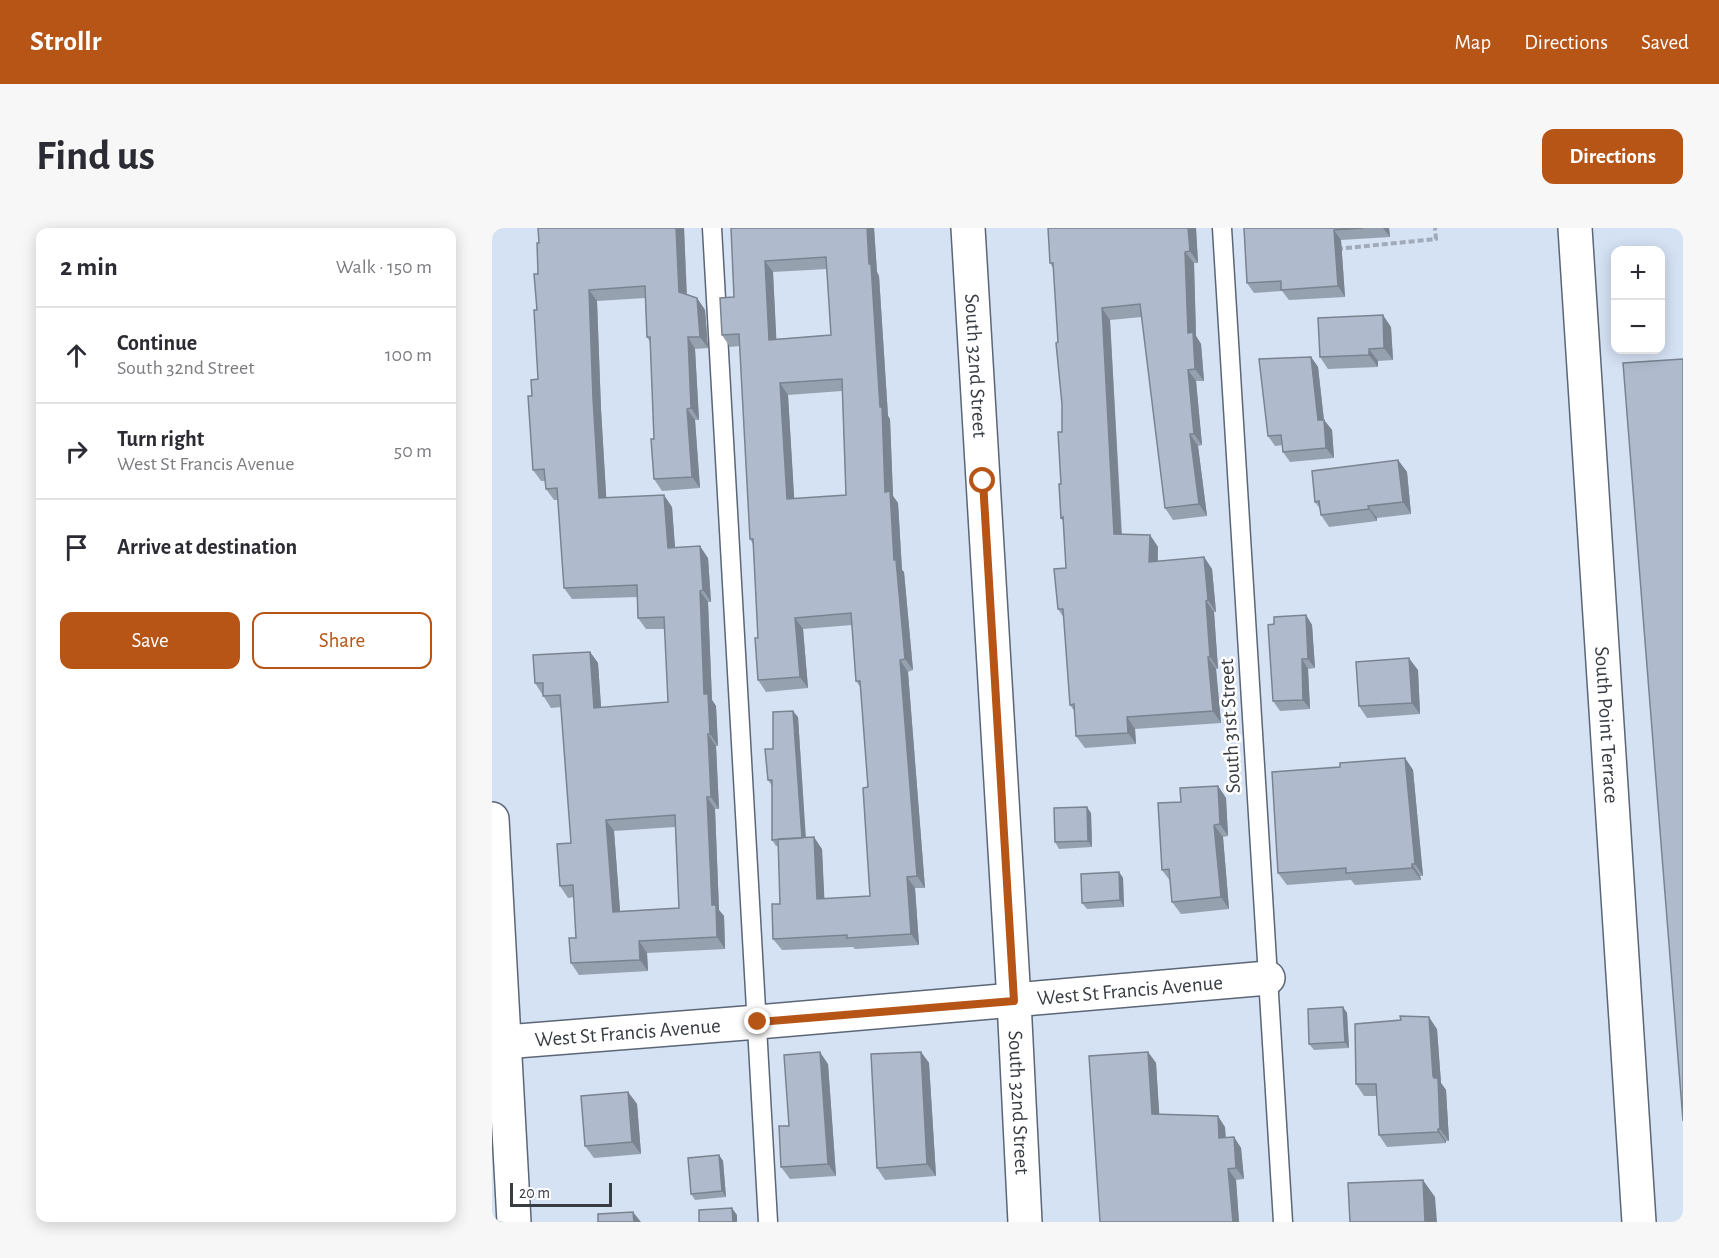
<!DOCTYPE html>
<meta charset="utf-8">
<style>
:root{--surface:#fff;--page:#f7f7f7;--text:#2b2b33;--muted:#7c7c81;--line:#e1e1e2;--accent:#b75517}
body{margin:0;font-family:"Alegreya Sans",sans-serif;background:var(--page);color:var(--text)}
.controls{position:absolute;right:18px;top:18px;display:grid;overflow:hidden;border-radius:12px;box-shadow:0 3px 15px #0003}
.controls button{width:54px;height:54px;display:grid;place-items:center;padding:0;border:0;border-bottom:2px solid var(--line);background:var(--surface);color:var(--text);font:30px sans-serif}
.scale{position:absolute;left:18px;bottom:15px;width:102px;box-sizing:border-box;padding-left:6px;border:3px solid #383d44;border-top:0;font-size:16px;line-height:21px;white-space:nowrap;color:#383d44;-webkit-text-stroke:4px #fff;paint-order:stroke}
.stop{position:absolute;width:18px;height:18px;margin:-14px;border:4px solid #b75517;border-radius:50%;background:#fff}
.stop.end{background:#b75517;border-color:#fff;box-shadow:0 2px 6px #0008}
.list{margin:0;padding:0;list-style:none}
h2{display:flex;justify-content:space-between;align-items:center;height:78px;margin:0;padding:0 24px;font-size:26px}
h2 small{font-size:20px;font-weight:400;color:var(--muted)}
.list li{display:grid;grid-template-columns:39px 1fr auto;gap:18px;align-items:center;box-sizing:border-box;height:96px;padding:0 24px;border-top:2px solid var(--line)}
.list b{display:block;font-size:22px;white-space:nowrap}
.list p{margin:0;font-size:20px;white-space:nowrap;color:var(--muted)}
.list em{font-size:20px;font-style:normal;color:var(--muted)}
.actions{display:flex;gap:12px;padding:18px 24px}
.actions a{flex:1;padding:14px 0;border:2px solid var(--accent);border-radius:12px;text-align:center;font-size:21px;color:var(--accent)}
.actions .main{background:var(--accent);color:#fff}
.icon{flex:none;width:33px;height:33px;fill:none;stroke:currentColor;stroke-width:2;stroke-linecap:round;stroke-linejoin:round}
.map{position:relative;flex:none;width:1191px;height:994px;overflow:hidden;border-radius:12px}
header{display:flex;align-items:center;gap:36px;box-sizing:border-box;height:84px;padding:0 30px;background:var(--accent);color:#fff}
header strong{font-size:28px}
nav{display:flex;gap:33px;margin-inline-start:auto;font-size:21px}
.intro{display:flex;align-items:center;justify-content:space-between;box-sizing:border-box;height:144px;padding:0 36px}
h1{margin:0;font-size:42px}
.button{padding:15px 27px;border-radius:12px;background:var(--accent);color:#fff;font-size:21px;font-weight:700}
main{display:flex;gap:36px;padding:0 36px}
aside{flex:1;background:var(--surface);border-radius:12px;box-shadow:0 3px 15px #0003}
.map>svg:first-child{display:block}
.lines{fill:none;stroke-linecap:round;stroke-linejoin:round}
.service-casing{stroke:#5b6676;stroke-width:21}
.minor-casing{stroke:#5b6676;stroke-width:36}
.path{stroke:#a0aab8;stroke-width:4;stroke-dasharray:6 3;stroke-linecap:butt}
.service{stroke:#fff;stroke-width:18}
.minor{stroke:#fff;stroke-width:33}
.wall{fill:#96a1b0;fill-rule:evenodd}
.shaded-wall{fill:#7a8390}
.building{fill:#afbbcd;stroke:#7a8390;stroke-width:1.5;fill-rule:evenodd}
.route{stroke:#b75517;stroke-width:8}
.labels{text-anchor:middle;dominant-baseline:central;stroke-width:5;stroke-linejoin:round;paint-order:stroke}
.street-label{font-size:21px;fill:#383d44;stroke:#fff}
</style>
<header>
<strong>Strollr</strong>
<nav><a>Map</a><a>Directions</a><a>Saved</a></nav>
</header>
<div class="intro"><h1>Find us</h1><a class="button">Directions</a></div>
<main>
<aside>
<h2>2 min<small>Walk · 150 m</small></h2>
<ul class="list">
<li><svg class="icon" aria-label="ahead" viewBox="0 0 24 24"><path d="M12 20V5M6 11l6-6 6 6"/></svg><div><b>Continue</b><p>South 32nd Street</p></div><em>100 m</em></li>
<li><svg class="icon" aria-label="right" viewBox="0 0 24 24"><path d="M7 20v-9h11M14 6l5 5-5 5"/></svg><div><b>Turn right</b><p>West St Francis Avenue</p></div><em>50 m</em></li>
<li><svg class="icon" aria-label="arrive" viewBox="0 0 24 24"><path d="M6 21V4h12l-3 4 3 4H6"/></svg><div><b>Arrive at destination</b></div></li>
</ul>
<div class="actions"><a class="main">Save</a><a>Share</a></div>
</aside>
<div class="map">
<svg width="1191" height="994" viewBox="0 0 1191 994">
<rect width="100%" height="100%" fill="#d5e2f4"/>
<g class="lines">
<defs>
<path id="service" d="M220,0L276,994
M730,0L791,994"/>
<g id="minor">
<path id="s1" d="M476,0L522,773L533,994"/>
<path id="s2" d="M1083,0L1147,994"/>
<path d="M0,591L22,994"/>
<path id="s3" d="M0,815L266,794L776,750"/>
</g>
</defs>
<use href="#service" class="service-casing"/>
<use href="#minor" class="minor-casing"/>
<path class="path" d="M845,21L944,11L943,0"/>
<use href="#service" class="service"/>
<use href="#minor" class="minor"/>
</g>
<path class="wall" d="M46,0H192L195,67L205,70L213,82L216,120L203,121L207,192H203L208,260L170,263L162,251V211L158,114L155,109L153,70L105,73L109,181L114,269L180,279L183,320L216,330L219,374H216L220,472L224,478L226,518H224L227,581H223L227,682L232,688L233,721L155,725L156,743L87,747L79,735L84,710L82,669L76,670L68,658L79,615L69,479L59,480L43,455L98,424L106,435L109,480L176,474L173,401H154L146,390L145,369L80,371L72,360L66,272H62L54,261L53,253H49L41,242L40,168L46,151L45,82L47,15ZM183,599L187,680L128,683L122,603Z
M239,0H382L385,44L387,48L396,188L398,191L401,268L406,275L410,342L412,344L421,442L416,444L433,660H423L427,717L363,721L361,719L290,722L281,711L288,676L286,618H284L280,612V558L276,552L281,521L306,489L314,610L330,621L332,671L378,668L376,559L369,460L364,453L360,397L311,401L316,460L274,464L266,452V410L261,316L258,311L248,118L238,119L230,107L242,69ZM335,41L339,107L284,111L281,44ZM350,163L354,267L302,271L296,167Z
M704,0L706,35H702L704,108L709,116L712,153H704L710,217L706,218L715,288L681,292L673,280L650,89L618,92L630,306L658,307L666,319V333L712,329L720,341L724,384H722L726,441H724L729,495L643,501L644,516L593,520L584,508L583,484L578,477L572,390L566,381L574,340L571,293L569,290L570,204V176L562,41L558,35Z
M752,0H897L898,9L849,12L853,69L797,72L790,63L762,65L755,55Z
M899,99L901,132L886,133V139L836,141L828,129Z
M819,129L826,139L832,192L840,202L842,230L798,234L791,224V217L783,218L776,208Z
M906,232L915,244L919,286L885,290V293L837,299L829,287L828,281L823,274Z
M814,387L820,397L823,440L816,441L818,481L788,483L781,473L782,396Z
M926,442L928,486L875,490L867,478Z
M913,530L921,542L931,648H928L929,652L863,657L859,652L795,657L786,645L848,539Z
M726,558L734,570L736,608L731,609L737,681L689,686L680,674L679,654L670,642L689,574Z
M599,585L600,619L567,621L563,614Z
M627,644L631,650L632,679L595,681L590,675Z
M851,779L855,785L857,820L822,822L817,816Z
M945,801L949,855L954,862L957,913H954V915L895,919L887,907L885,868H872L864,856Z
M429,824L437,835L444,948L393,952L385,940Z
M656,824L664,835L667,886L733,899L734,910L742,909L749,920L752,951L744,952L747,994H608Z
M336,836L344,948L298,951L289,939Z
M136,864L145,876L149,926L102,930L93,918Z
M227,927L231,933L234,969L203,972L199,966Z"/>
<path class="shaded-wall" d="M184,0H192L195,76L187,64Z
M375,0H382L385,44L387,48L396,188L398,191L401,268L406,275L410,342L412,344L421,442L413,431L402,332L393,264Z
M696,0H704L706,35L698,23Z
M891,0H897L898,9Z
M842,2L849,12L853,69L846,58Z
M693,24L702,35L704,108L709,116L712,153L703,141L696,105Z
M273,33L281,44L285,123L277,112Z
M97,62L105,73L109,181L115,281L107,270L101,170Z
M205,70L213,82L216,120L208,109Z
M610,80L618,92L630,318L622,306Z
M891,87L899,99L901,132L892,120Z
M196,109L203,121L207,192L199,180Z
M877,121L886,133V139L877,127Z
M819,129L826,139L833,202L826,192Z
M696,142L704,153L710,217L702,206Z
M288,155L296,167L303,283L295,271Z
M195,181L203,192L208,260L200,249Z
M832,192L840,202L842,230L834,220Z
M698,206L706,218L715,288L707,276Z
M906,232L915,244L919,286L911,274Z
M172,267L180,279L184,332L176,320Z
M876,278L885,290V293L877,281Z
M658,307L666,319L665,345L657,334Z
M208,318L216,330L219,374L211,362Z
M712,329L720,341L724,384L716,372Z
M208,363L216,374L220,472L224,478L226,518L218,506L212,466Z
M714,373L722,384L726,441L718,429Z
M814,387L820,397L823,440L816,431Z
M303,390L311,401L316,460L308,449Z
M98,424L106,435L110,492L102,480Z
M716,429L724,441L729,495L721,483Z
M917,430L926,442L928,486L920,475Z
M810,431L816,441L818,481L811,472Z
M408,432L416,444L433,660L425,648Z
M301,483L306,489L314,616L310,610Z
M635,489L643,501L644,516L636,505Z
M216,506L224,518L227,581L219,569Z
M913,530L921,542L931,648L923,636Z
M726,558L734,570L736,608L728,596Z
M215,569L223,581L227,682L232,688L233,721L225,709L220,677Z
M595,579L599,585L600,619L596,613Z
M114,592L122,603L129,695L121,684Z
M722,597L731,609L737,681L729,669Z
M322,609L330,621L333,683L325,671Z
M920,636L928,648L929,652L920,640Z
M627,644L631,650L632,679L628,672Z
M415,649L423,660L427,717L419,706Z
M147,713L155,725L156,743L148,732Z
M851,779L855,785L857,820L853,814Z
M937,789L945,801L949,855L954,862L957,913L948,901L941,848Z
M328,824L336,836L344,948L336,936Z
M429,824L437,835L444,948L435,936Z
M656,824L664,835L668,897L660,886Z
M136,864L145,876L149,926L140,914Z
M726,888L733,899L734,921L727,910Z
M946,901L954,913V915L946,904Z
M742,909L749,920L752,951L744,940Z
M227,927L231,933L234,969L230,963Z
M736,941L744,952L747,994H741Z
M931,952L943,969L945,994H933Z
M240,980L245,987V994H241Z
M141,984L149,994H142Z"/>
<path class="building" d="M46,0H184L187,64L205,70L208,109H196L199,180L195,181L200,249L162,251L159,211H162L158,109H155L153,58L97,62L101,170L107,270L172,267L176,320L208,318L211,362L208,363L212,466H216L218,506H216L219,569H215L220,677H224L225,709L147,713L148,732L79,735L77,710H84L81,657L68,658L65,616L79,615L68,467L51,468V455H43L41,427L98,424L102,480L176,474L172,389L146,390L145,357L72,360L65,260L54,261L52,241L41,242L36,168H40L39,152L46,151L42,82H45L42,46H46L45,15H47ZM183,587L187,680L121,684L114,592Z
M239,0H375L377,36H379L388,179H390L393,264L398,263L402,332H404L413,431L408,432L425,648L415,649L419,706L355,710V707L281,711L280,676H288L286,611L322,609L325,671L378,668L371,560L376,559L368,453H364L359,385L303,390L308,449L266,452L263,410H266L261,311H258L247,106L230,107L228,70L242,69ZM334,29L339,107L277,112L273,33ZM350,151L354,267L295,271L288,155Z
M556,0H696L698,23L693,24L696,105L701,104L703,141L696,142L702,206H698L707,276L673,280L648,76L610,80L622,306L658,307L657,334L712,329L716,372L714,373L718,429H716L721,483L635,489L636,505L584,508L582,476L578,477L571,381H566L562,341L574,340L571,289L569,290L567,256H569L566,204H570V176L564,115L566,114L561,35H558Z
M752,0H871L842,2L846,58L789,62V53L755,55Z
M891,87L892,120L877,121V127L828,129L826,90Z
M819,129L826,192H832L834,220L791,224L789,207L776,208L767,131Z
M1191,131V893L1131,135Z
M906,232L911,274L876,278L877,281L829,287L827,273L823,274L820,243Z
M814,387L816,431H810L811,472L781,473L776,397L782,396V389Z
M917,430L920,475L867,478L864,434Z
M301,483L310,610L280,612V552H276L273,521H281V484Z
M913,530L923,636H920V640L854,645V640L786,645L780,544L848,539V535Z
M726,558L728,596L722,597L729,669L680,674L677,641L670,642L666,575L689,574L688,560Z
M595,579L596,613L563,614L562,580Z
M627,644L628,672L590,675L589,646Z
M851,779L853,814L817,816L816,781Z
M908,788L937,789L941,848L942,850H946L948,901H946V904L887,907L884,856H864L863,796L909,792Z
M328,824L336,936L289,939L287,898H297L292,827Z
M429,824L435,936L385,940L379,826Z
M656,824L660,886L726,888L727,910L742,909L744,940L736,941L741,994H608L597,828Z
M136,864L140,914L93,918L89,868Z
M227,927L230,963L199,966L196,930Z
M931,952L933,994H858L856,955Z
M240,980L241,994H207V982Z
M141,984L142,994H106V986Z"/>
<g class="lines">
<path class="route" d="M266,794L522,773L491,253"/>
</g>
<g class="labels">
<g class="street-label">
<text stroke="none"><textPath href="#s1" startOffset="138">South 32nd Street</textPath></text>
<text stroke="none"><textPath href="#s2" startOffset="498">South Point Terrace</textPath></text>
<text transform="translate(738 498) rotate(-93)">South 31st Street</text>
<text stroke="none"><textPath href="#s3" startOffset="640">West St Francis Avenue</textPath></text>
<text stroke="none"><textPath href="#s3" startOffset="136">West St Francis Avenue</textPath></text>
<text stroke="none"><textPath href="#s1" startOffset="876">South 32nd Street</textPath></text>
</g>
</g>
</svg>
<div class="controls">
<button>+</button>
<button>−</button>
</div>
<div class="scale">20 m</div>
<div class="stop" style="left:491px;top:253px"></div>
<div class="stop end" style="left:266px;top:794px"></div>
</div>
</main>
